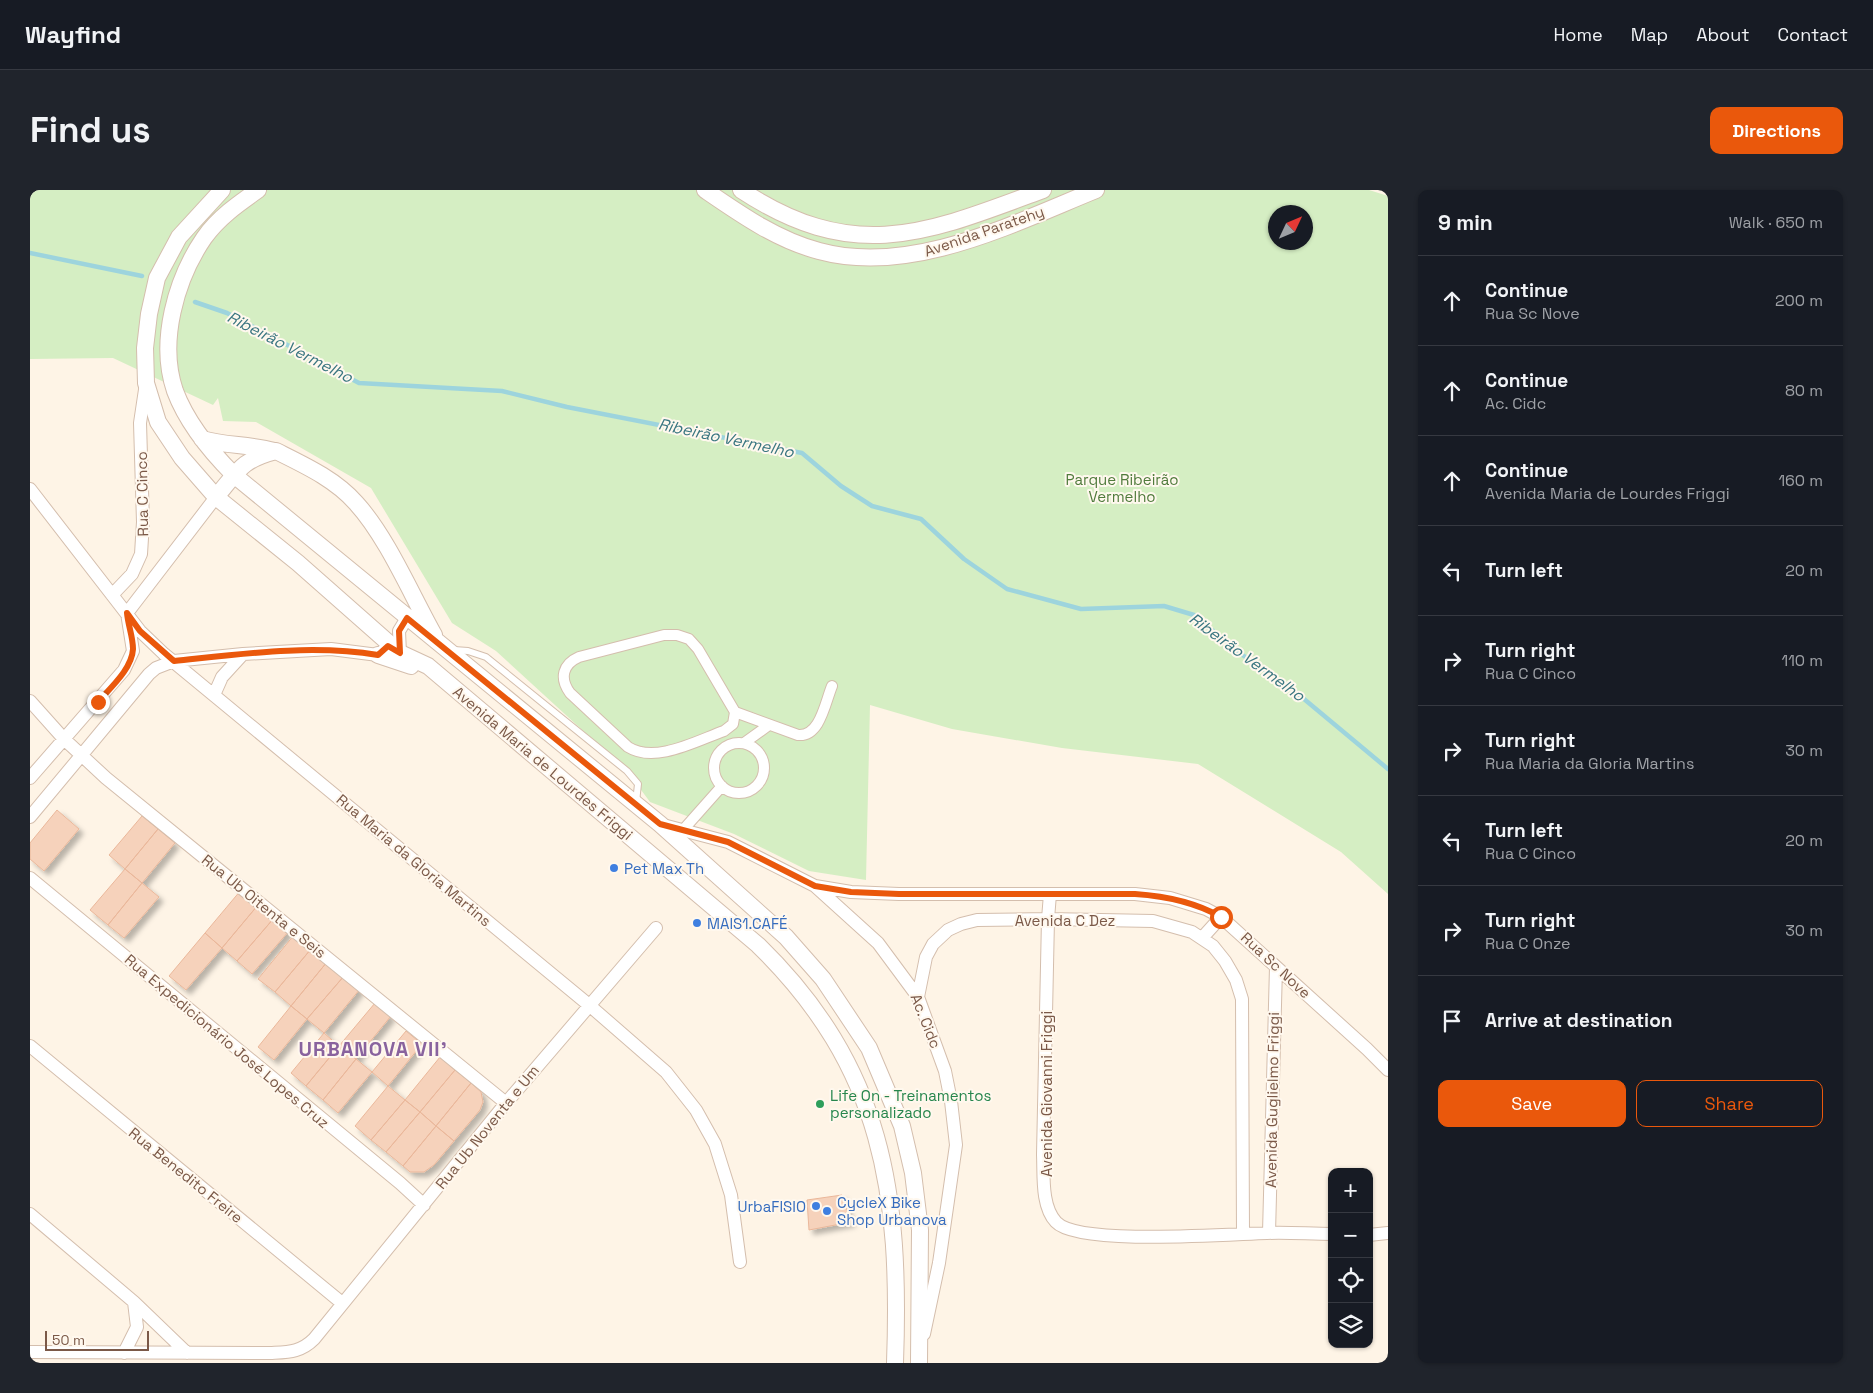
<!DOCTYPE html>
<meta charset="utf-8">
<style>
:root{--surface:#171b24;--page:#20242c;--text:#f1f3f6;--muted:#9ea1a6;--line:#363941;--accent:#ea580c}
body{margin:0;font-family:"Space Grotesk",sans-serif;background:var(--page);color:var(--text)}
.controls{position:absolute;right:15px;bottom:15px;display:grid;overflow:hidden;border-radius:10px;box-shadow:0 1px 4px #0004}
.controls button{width:45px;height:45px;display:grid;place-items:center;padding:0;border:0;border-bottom:1px solid var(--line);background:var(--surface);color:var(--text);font:25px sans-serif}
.compass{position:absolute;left:1238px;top:15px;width:45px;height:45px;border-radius:50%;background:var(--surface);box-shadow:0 1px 4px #0004;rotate:46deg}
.scale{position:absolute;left:15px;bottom:12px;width:104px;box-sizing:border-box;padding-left:5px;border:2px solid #7b5948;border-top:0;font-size:14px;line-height:18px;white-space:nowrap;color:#7b5948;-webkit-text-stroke:4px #fff8ee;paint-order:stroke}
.stop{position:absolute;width:15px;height:15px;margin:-11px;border:4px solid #ea580c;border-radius:50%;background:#fff}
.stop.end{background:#ea580c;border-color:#fff;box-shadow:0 1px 5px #0008}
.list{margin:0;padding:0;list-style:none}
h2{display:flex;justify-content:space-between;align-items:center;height:65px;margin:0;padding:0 20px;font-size:21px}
h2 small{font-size:16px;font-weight:400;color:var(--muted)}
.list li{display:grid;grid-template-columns:32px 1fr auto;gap:15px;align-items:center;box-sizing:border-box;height:90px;padding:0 20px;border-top:1px solid var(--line)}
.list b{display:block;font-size:19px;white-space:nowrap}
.list p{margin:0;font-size:16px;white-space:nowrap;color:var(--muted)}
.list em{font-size:16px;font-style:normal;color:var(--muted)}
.actions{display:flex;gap:10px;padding:15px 20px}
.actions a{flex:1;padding:11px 0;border:1px solid var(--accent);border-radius:10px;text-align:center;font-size:18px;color:var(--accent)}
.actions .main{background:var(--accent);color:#fff}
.icon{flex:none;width:28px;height:28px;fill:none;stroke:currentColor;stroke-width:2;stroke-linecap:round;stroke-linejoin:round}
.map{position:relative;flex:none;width:1358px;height:1173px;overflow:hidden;border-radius:10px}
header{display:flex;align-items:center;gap:30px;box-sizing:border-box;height:70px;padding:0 25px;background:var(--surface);border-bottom:1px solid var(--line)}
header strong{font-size:24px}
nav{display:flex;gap:28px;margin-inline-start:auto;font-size:18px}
.intro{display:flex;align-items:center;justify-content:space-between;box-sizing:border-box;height:120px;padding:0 30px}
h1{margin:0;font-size:35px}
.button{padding:12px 22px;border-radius:10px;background:var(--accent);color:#fff;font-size:18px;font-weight:700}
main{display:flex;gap:30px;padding:0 30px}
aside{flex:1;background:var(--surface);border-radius:10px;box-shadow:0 1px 4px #0004}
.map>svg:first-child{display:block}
.green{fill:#d5eec3;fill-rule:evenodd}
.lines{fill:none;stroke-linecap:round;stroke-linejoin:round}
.stream{stroke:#9dd4dd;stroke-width:4.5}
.building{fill:#f6d2bb;stroke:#eab79a;filter:url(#shadow)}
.service-casing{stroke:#d4bead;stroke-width:8}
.pedestrian-casing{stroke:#d4bead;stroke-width:12}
.minor-casing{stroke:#d4bead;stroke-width:14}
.tertiary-casing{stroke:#d4bead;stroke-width:18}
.service{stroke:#fff;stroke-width:6}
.pedestrian{stroke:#fff;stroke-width:10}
.minor{stroke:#fff;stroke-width:12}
.tertiary{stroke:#fff;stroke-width:16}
.route{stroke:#ea580c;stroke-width:6}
.shop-dot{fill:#3f7fe0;stroke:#fff8ee;stroke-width:2}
.leisure-dot{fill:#2e9e5b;stroke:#fff8ee;stroke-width:2}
.labels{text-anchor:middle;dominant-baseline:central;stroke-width:4;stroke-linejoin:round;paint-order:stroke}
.street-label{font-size:15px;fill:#7b5948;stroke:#fff8ee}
.park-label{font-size:15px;fill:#507b3c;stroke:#fff8ee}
.shop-label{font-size:15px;fill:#366cbe;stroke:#fff8ee;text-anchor:start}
.leisure-label{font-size:15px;fill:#27864d;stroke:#fff8ee;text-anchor:start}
.water-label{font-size:16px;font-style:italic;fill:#3a7681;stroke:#fff8ee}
.district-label{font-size:20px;font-weight:bold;letter-spacing:1px;fill:#89639e;stroke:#fff8ee}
</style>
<header>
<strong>Wayfind</strong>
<nav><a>Home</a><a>Map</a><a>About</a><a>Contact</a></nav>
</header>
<div class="intro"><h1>Find us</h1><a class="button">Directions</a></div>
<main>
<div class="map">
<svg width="1358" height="1173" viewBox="0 0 1358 1173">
<defs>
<filter id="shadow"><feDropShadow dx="4.5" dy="4.5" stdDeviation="2.5" flood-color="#0004"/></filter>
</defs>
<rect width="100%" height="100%" fill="#fef4e6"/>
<path class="green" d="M0,0H1339L1358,6V704L1311,662L1168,574L1032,558L922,539L840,515L836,690L779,681L704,644L620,612L597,581L466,461L422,433L341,298L226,232L193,231L188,208L183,215L83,168L0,169ZM1246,22H1276V52H1246Z"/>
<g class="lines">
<path class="stream" d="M0,63L112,86
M165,112L197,123L329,193L472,201L537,217L772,263L811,296L842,316L891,329L934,369L977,399L1051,419L1134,416L1164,425L1211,464L1262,499L1358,579"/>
</g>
<path class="building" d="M27,620L49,639L14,681L0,669V653Z
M112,626L128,639L95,679L79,665Z
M128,639L145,653L112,693L95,679Z
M95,679L112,693L78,735L60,720Z
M112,693L129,707L94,748L78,735Z
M211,700L228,715L192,758L175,743Z
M228,715L244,728L207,771L192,758Z
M244,728L259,741L222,784L207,771Z
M175,743L192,758L156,800L139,786Z
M264,745L281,759L245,802L228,789Z
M281,759L297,772L261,816L245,802Z
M297,772L314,786L277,829L261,816Z
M314,786L330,799L294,843L277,829Z
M345,813L361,826L326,869L309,856Z
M261,816L277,829L244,870L228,857Z
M376,841L392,854L358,896L342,882Z
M294,843L309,856L276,896L261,883Z
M309,856L326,869L293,910L276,896Z
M410,867L425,880L390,922L375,910Z
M326,869L342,882L308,923L293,910Z
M425,880L441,893L406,936L390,922Z
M441,893L451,902L453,912L450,920L424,951L406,936Z
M358,896L375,910L341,950L325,936Z
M375,910L390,922L356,962L341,950Z
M390,922L406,936L373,976L356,962Z
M406,936L424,951L404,975L394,982H380L373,976Z
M812,1005L821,1032L779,1040L777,1010Z"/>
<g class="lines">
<defs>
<path id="service" d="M424,460L438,461L456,467L597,581L608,594L606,612"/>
<path id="pedestrian" d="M705,522L703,534L694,541C666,551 625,574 598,557L540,503C529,488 533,474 549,467L634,445H647L659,449L668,459L705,522L768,545C790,547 795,513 802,496
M714,553L739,535
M684 578a25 25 0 1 1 50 0a25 25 0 1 1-50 0Z
M653,640L692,596"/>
<path id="minor" d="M0,299L110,441L134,464L559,815L636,882L666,920L685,954L701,1005L710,1072
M82,405L102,384L111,364L113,332L110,233L116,193
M370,463L369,441L377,428
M184,505L192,487L213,464
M0,511L34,549L76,588L476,913
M0,588L94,480L103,461L97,423L186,307
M0,627L119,484L126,478L144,471L213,464L301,459L348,465L354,460
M633,635L698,652L785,696L848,753L888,807L915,881L921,911L926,955L909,1073L894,1144
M0,688L370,993L394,1015
M785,696L821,702L869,704H1105L1140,708L1176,719L1191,727L1337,859L1358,880
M1020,704L1018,729L1013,965C1014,985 1011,1016 1026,1032C1048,1056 1200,1044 1237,1043C1258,1042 1280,1044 1302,1044
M1172,748L1191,727
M888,807L896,767L903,754L918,740L931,734L947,730L1018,729L1123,731L1162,742L1183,756L1195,771L1206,790L1212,809L1213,1044
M0,856L312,1113
M0,1024L104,1112L157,1163
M1239,1043L1246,777
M1339,1045L1358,1043
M0,1162L242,1163C259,1162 271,1162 284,1149L476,913L626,738
M94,1163L107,1137L104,1112"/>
<path id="tertiary" d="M192,0L149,47L127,88L119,124L115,158L116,193L128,232L152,268L186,307L268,373L370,463L398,476L728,755C854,878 871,1004 865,1173
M228,0C208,14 188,28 174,48C146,89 128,152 145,201C157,233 180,261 204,285L630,634L756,747L793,789L839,858L872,936L883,983L890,1040L889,1173
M675,0C710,24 747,50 789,61C881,86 982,34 1066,0
M711,0C825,75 897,43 1013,0
M172,249C195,256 220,254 244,261
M186,307C208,281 211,270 246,261C274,275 305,289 326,313C357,347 381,404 404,445
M348,465L381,476"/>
</defs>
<use href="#service" class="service-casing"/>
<use href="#pedestrian" class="pedestrian-casing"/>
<use href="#minor" class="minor-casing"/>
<use href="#tertiary" class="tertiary-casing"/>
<use href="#service" class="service"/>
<use href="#pedestrian" class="pedestrian"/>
<use href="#minor" class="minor"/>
<use href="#tertiary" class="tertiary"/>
</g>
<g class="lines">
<path class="route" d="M68,512C80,498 102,479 103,459C103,447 98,435 97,423L110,441L144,471C211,464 281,454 348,465L358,456L370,463L369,441L377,428L630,634L698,652L785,696L821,702L869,704H1105C1135,706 1165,712 1191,727"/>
</g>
<g class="shop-dot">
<circle cx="584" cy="678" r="5"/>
<circle cx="667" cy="733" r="5"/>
<circle cx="786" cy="1016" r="5"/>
<circle cx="797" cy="1021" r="5"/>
</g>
<circle class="leisure-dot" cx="790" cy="914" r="5"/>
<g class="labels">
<g class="street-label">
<text transform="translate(954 41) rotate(-19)">Avenida Paratehy</text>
<text transform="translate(112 304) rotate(-91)">Rua C Cinco</text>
<text transform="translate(513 573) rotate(40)">Avenida Maria de Lourdes Friggi</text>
<text transform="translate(384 670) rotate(40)">Rua Maria da Gloria Martins</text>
<text transform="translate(234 716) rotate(39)">Rua Ub Oitenta e Seis</text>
<text x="1035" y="730">Avenida C Dez</text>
<text transform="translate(1246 775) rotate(43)">Rua Sc Nove</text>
<text transform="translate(896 831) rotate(68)">Ac. Cidc</text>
<text transform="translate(197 851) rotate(40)">Rua Expedicionário José Lopes Cruz</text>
<text transform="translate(1016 904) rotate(-90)">Avenida Giovanni Friggi</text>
<text transform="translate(1242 910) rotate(-89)">Avenida Guglielmo Friggi</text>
<text transform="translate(457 937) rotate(-51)">Rua Ub Noventa e Um</text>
<text transform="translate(156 985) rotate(39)">Rua Benedito Freire</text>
</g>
<g class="park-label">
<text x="1092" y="289">Parque Ribeirão<tspan x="1092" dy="17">Vermelho</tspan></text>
</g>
<g class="shop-label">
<text x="594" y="678">Pet Max Th</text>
<text x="677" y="733">MAIS1.CAFÉ</text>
<text x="807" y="1012">CycleX Bike<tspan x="807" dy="17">Shop Urbanova</tspan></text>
<text x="776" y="1016" text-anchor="end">UrbaFISIO</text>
</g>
<g class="leisure-label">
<text x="800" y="905">Life On - Treinamentos<tspan x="800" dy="17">personalizado</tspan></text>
</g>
<g class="water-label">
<text transform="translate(260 157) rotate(27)">Ribeirão Vermelho</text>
<text transform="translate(696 248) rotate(12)">Ribeirão Vermelho</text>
<text transform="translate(1217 467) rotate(36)">Ribeirão Vermelho</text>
</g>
<g class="district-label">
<text x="343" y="859">URBANOVA VII'</text>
</g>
</g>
</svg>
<div class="controls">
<button>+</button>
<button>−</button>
<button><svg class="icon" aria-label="locate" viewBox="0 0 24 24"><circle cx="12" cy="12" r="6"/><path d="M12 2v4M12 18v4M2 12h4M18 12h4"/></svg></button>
<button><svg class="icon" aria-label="layers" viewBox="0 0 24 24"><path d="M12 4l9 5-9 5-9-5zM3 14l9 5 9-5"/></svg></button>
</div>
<svg class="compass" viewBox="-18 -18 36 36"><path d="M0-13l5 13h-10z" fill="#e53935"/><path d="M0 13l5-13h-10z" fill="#9ea1a6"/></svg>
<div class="scale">50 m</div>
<div class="stop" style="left:1191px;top:727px"></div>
<div class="stop end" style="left:68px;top:512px"></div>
</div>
<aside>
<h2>9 min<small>Walk · 650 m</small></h2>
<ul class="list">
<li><svg class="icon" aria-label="ahead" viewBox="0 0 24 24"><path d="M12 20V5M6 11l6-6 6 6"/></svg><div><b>Continue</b><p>Rua Sc Nove</p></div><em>200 m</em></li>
<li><svg class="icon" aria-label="ahead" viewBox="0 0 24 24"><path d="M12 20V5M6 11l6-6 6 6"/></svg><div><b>Continue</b><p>Ac. Cidc</p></div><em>80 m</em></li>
<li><svg class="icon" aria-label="ahead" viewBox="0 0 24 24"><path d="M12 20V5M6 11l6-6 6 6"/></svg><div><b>Continue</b><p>Avenida Maria de Lourdes Friggi</p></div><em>160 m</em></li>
<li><svg class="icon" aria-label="left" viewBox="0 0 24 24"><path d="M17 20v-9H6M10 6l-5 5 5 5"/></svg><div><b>Turn left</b></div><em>20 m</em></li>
<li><svg class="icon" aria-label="right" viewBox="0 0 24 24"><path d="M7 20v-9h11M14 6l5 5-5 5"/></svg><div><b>Turn right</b><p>Rua C Cinco</p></div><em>110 m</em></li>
<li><svg class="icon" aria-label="right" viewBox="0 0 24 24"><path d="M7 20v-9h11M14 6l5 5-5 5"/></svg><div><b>Turn right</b><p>Rua Maria da Gloria Martins</p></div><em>30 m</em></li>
<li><svg class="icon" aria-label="left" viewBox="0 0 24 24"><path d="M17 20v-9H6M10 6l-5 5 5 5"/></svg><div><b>Turn left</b><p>Rua C Cinco</p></div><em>20 m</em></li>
<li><svg class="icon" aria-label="right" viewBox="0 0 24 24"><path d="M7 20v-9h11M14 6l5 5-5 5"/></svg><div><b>Turn right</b><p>Rua C Onze</p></div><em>30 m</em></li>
<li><svg class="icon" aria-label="arrive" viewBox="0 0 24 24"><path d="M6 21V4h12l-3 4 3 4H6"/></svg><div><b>Arrive at destination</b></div></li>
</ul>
<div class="actions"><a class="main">Save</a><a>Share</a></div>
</aside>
</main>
